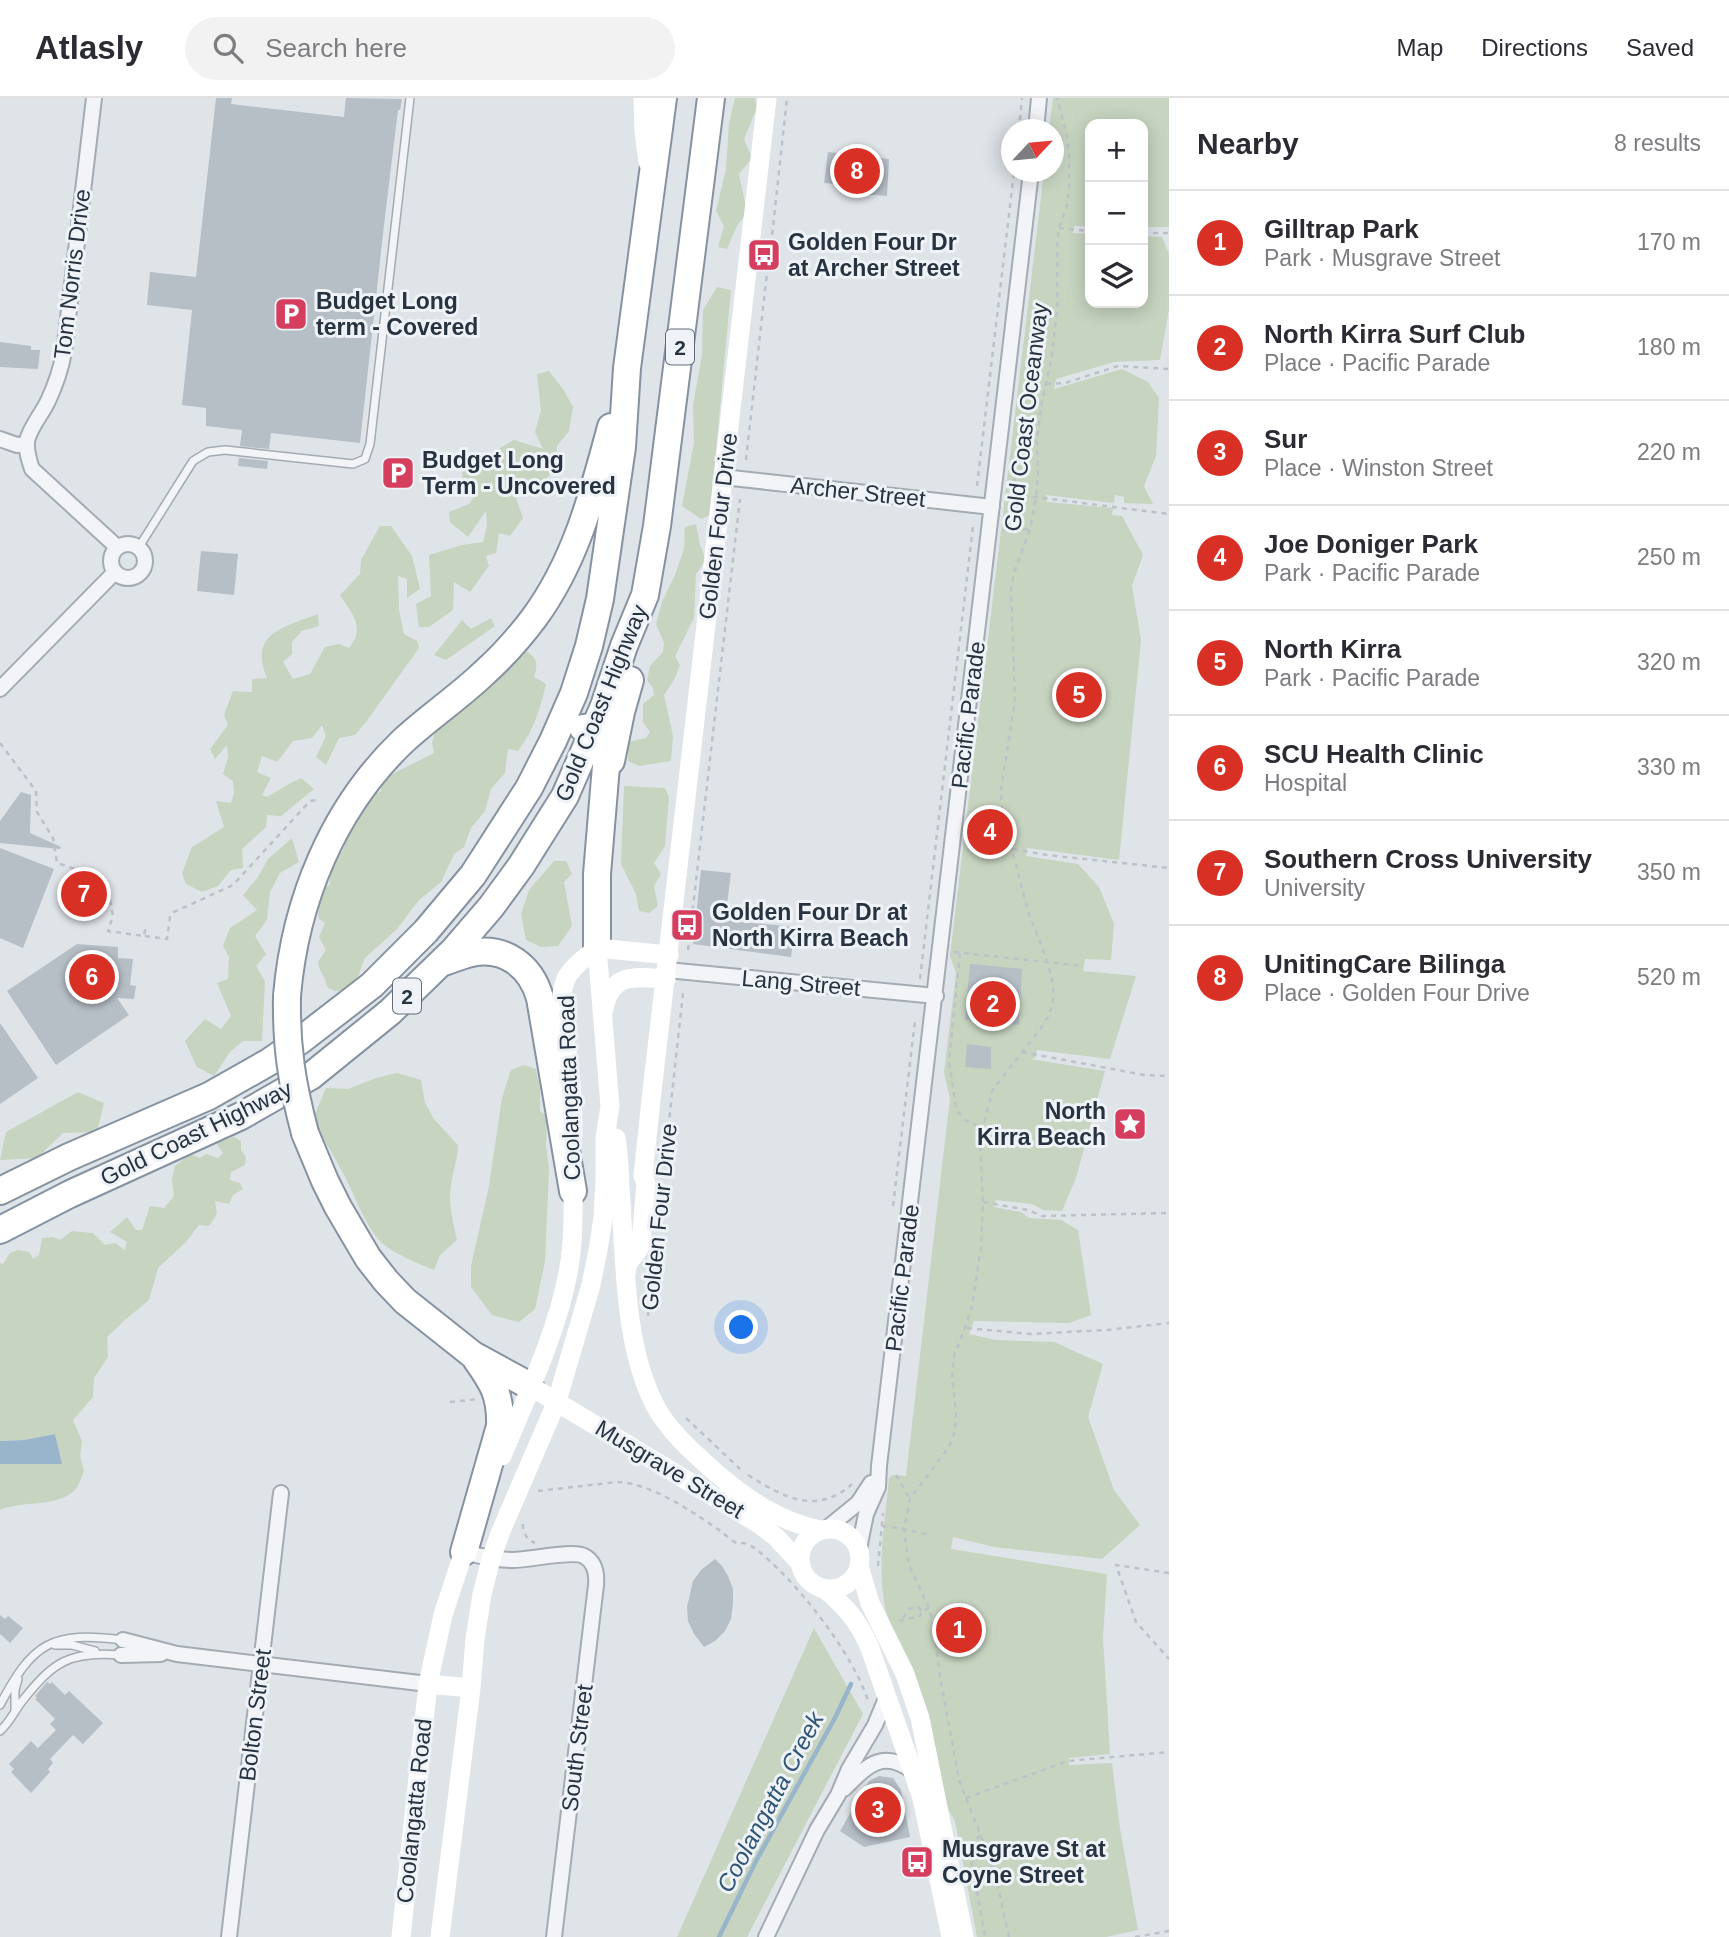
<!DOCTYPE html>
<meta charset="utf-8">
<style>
:root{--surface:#fff;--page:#f2f2f3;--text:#2b2b33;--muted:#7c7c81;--line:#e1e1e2;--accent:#d93025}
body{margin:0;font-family:Arial,sans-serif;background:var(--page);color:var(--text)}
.controls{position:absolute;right:21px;top:21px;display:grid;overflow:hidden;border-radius:14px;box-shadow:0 4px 18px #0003}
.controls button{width:63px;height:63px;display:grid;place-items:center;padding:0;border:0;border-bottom:2px solid var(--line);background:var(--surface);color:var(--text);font:35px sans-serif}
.compass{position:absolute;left:1001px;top:21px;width:63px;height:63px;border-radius:50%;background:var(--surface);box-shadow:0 4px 18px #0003;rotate:64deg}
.you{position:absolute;left:742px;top:1230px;width:24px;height:24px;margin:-18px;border:5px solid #fff;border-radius:50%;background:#1a73e8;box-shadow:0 0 0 10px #1a73e833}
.badge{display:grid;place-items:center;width:46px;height:46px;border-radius:50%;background:var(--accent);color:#fff;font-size:23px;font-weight:700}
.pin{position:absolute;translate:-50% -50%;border:4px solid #fff;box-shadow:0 2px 7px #0006}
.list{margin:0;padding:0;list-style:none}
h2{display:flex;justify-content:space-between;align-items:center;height:91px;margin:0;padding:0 28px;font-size:30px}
h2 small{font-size:23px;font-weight:400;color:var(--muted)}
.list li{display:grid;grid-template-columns:46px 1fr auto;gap:21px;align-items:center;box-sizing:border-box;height:105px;padding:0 28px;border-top:2px solid var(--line)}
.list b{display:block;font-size:26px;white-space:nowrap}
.list p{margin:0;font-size:23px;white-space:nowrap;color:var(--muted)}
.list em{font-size:23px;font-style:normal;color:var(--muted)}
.icon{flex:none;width:38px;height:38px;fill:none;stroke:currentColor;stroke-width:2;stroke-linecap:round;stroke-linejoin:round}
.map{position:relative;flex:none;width:1169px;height:1839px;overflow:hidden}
header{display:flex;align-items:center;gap:42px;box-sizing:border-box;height:98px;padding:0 35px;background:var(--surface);border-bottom:2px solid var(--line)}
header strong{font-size:33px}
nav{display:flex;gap:38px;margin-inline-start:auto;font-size:24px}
.search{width:490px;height:63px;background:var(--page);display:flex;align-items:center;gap:18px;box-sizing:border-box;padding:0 24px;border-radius:38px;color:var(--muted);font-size:26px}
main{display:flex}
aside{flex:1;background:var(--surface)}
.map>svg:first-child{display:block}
.green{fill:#c6d4c0}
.water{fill:#99b5cb}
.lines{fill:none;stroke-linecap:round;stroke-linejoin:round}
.stream{stroke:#99b5cb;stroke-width:4.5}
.building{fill:#b6bec6}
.lane-casing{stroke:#a4abb3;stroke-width:10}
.street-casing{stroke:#a4abb3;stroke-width:18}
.highway-casing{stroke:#8692a1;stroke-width:30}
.path{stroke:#bdc2c8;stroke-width:2.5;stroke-dasharray:5 5;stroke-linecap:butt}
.lane{stroke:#f2f4f7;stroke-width:7}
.street{stroke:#f2f4f7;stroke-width:14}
.secondary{stroke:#fff;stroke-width:19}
.highway{stroke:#fff;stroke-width:26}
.highway-bridge-casing{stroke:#8692a1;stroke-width:30;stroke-linecap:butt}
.highway-bridge{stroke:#fff;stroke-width:26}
.labels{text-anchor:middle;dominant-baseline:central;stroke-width:6;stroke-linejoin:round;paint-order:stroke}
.shield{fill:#eff3f7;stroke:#636d78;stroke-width:2}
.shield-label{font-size:21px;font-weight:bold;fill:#273341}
.poi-label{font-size:23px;font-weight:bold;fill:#273341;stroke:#eff3f7;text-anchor:start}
.street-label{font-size:23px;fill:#273341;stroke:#eff3f7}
.water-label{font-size:24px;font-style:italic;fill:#2f5577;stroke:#eff3f7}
</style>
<header>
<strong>Atlasly</strong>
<div class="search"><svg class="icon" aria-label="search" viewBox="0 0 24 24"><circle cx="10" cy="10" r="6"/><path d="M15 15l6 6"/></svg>Search here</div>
<nav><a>Map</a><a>Directions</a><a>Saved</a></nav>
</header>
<main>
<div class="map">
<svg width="1169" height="1839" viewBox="0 0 1169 1839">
<rect width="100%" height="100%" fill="#dfe4e9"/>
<path class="green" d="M735,0H755L757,10L744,41L752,60L739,76L747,114L737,128L727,151L718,149L724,128L716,113L726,71L729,25Z
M1053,0H1169V129H1143V26H1090V128H1074L1073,135L1090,136V205H1143V138L1162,139L1169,156V211L1160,262L1114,264L1056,281L1054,291L1122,271L1148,284L1159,300L1156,358L1144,388L1153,406L1124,405V399L1115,397L1114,405L1046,397L1047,404L1113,410L1112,417L1122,418L1143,457L1132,488L1141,542L1119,762L1027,750L1026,758L1078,766L1099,789L1114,826L1111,862L1085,861L1083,873L1136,878L1110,961L1037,952L1035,960L1030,961L1105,973L1076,1080L1062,1113L1043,1112L1032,1106L996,1102L994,1109L1021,1114L1029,1120L1061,1122L1078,1132L1091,1217L1069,1225L974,1223L969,1236L996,1242L1054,1244L1103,1266L1088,1319L1114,1392L1140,1427L1102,1461L994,1449L953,1439L951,1451L1107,1476L1103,1539L1110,1656L1069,1660V1667L1112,1665L1120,1730L1138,1832L1106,1839H977L955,1723L945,1706L886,1514C876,1470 885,1424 889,1380L893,1377L906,1378L950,1000L944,975L956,875L950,858L1044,74H1054V32L1049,31Z
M717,189L731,192L710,417L701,421L682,408L694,345L693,307L702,257L703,212Z
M549,273L563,291L573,309L569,333L557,348L554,369L536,398L519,380L511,386L523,420L510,438L499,435L496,455L486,458L489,468L470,494L454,484L453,512L429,529H419L416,506L431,498L429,457L462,447L483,444L487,427L486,413L468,439L450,424L449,414L469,406L477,395H464L462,374L484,365L489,356L514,342L543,351L535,334L541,313L537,276Z
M696,426L700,447L706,462L696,476L694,520L675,558L680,567L674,582L664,597L673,638L671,663L639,668L628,663V644L646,640L650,634L643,624V606L654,597L653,590L647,582L650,568L663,554L664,545L656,526L662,504L675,477L684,451L685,429Z
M380,428H391L412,458L420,491L407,500V481L398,478L399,512L404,536L417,543L419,550L366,624L355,637L339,640L326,667L316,659L326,638L322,627L312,640L293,643L277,664L262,658L257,674L271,680L262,697L267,699L285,688L301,680L314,691L281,718L267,717L266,729L242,751L243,770L231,772L218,788L202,794L186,786L182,775L192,749L224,729L216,703L231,705L234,695L233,683L223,676L228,659L227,647L215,661L210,651L228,627L224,617L233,593L252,594V581L267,580C248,535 284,529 318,516L319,528L302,533L292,544V556L283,564L293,581L310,576L325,549L339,546L349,550C366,529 352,516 340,497L360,476L361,462Z
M491,520L495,528L446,562L434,557L462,522L471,531Z
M526,553C538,561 538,566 534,579L546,586C540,611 534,632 518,653L508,651L505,675L491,691L485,713L471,730L464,749L454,756L441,784L419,802L397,831L365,860L355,886L346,892L335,893L327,889C326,879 319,874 318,864L326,852L319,839L325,825L319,821C316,809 323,802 321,790L330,787L329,773L343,752L351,728L360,719L356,715L369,698L382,693L378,687C391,674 416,665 434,655L432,644L436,632Z
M624,688L665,690L669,699L665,748L654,765L661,776L654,788L658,808L649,815L639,813L636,796L621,766Z
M292,740L299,764L280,775L270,794L267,822L255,838L266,856L256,868L265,883L262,943H243L230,954L214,978L197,969L185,943L205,921L221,931L231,918L217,885L228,881L229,859L223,848L230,830L257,812L243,797L258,779L268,761Z
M554,763H566L572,776L564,784L572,828L558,848L541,849L526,842L521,816L529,792Z
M524,967L536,971L540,990V1013L547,1018L546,1047L549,1070L545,1163L535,1211L519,1224L492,1217L471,1189V1168L489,1088L502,1000L511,972Z
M397,975L421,982L425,1005L434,1021L458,1047C458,1060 453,1072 451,1086C448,1104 453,1124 457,1142L440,1157L434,1172C419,1166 392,1155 381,1144C363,1125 355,1096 342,1073C333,1056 322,1039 313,1021L326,990L348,991L376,980Z
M78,994L104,1005L97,1034L63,1035L37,1060L0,1062L6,1034Z
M234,1039L241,1043V1052L246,1059L245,1067L231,1074L230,1082L240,1085L243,1091L233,1097L229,1106L215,1103L217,1116L209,1128L199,1127L186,1144L158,1170L149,1202L126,1221L107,1239L108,1259L94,1280L93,1299L73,1322L82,1343L80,1358L84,1373C81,1380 79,1388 74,1393C54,1410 23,1402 0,1412V1366H62L55,1336L24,1342L0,1343V1165L3,1166L10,1155L18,1152L29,1154L33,1161L39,1157L42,1140L53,1139L60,1142L72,1133L93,1135L105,1147L115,1145L125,1152L127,1144L110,1134L127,1119L136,1132H142L150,1108L164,1110L174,1098L172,1081L175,1068L190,1056L200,1060L206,1056L218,1060L223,1055L216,1045Z
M814,1530L863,1616L747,1839H677Z"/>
<path class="water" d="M55,1336L62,1366H0V1343L24,1342Z"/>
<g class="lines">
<path class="stream" d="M719,1839L756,1763L836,1618L851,1586"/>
</g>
<path class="building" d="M216,0H232L231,6L344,19L346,0L402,1L400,12H398L384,127L360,345L271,335L269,351L240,348L242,332L206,328V310L182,307L192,212L147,207L150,174L196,179Z
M828,54L889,61L887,98L864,96L865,89L824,85Z
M0,244L31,248V252H40L38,271L0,269Z
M239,360L268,363L267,371L238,368Z
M201,453L238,456L234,497L197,493Z
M21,694L31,697L30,735L61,749L60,751L0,745V723Z
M0,750L54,771L23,850L0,840Z
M701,772L731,775L725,822L795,829L791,859L693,846Z
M77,846L118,849V860L133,861L130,887L136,888L134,901L117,900L129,917L56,967L7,893Z
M970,866L1022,871L1019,927L965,922Z
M0,925L38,980L0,1006Z
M967,946L991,949V971L965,969Z
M715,1461L722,1468L728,1478L733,1491V1505L731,1521L725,1533L715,1543L704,1549L694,1536L688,1523L687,1509L693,1483L701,1472Z
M0,1517L5,1521L8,1518L23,1530L10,1545L0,1536Z
M47,1584L50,1586L52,1584L65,1597L69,1593L103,1625L83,1646L73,1637L50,1661L53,1665L48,1671L50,1674L31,1695L11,1674L14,1671L9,1666L31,1643L38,1650L56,1632L50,1626L55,1621L35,1601L37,1600L35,1598Z
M879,1678L893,1680L901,1692L910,1739L864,1749L840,1733L864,1691L869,1683Z"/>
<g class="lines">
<defs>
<path id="lane" d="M139,449L193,363L208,354L225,352L353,366L365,361L370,346L410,0
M55,1547H72L95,1553
M0,1607C33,1544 52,1533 123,1542
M15,1611V1592L18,1581
M0,1633C10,1624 15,1612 23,1602C54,1563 70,1553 121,1557"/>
<path id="street" d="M94,0L64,254C61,271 55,288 48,303C42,316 30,329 27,343C26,353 29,362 32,371L117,449
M1036,32L1039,0
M0,341L17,347L27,346
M723,379L992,409
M111 463a17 17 0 1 1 34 0a17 17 0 1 1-34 0Z
M0,591L115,474
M667,872L936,898
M826,1431L858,1405L871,1385
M859,1451L866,1416L878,1389L879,1368L1031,74
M464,1454C480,1458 495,1462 513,1462C529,1462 573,1452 584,1458C595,1464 597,1476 596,1487L554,1839
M123,1542L177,1556L428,1586
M121,1557L161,1556
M844,1691C867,1668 882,1650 914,1674
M229,1839L281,1395
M766,1839L817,1732L838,1697L849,1671L875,1627L887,1598"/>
<path id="highway" d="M583,630C601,627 606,641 607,656L597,776V850
M611,663L621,614L630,582
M444,864C453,861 462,857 471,855C505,848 531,868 540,900L573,1093
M287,898C295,803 333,710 403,643C429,619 459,599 484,575C503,558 519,540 534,520C576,463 593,396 611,329
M305,1035L325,1083L338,1109L368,1160L386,1183L405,1203L473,1257L530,1288
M0,1093L69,1059L209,998L269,964L301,942L372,887L426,833L473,777L529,690L553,643L574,595L589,548L600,501L622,349L627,270L663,0
M0,1132L70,1096L241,1018L311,978L390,914L454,852L491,809L521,768L565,698L604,608L624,548L645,497L657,428L711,0
M464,1454L500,1328C501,1297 493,1285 476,1261"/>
</defs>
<use href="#lane" class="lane-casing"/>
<use href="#street" class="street-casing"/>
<use href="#highway" class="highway-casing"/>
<path class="path" d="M1019,32L1022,0
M1059,130L1090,133
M1143,135H1169
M768,146L772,138L787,0
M1046,286L1065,285L1118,268L1169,271
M746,362L768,166L767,159
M1014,380L1018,394L1027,398L1169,416
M977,388L1014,74
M1003,432L1030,431
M0,645L36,693L37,714L53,740L57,765L106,781L113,818L108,833L144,838L146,827
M1013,751L1047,757L1169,770
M145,838L167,841L170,819L174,814L233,787L310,703L317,702
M688,852L740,401
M954,854L1083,868
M960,855L949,963L956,1009C962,1022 970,1026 983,1029
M920,881L973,428
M1022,954L1144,977L1169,978
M663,1079L683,895
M983,1104L1028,1112L1042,1118L1169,1115
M893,1108L915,923
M648,1218L654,1158
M967,1230L1030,1236L1107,1232L1169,1225
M450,1304L478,1301
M686,1320L740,1371
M748,1377C783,1399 816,1418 852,1386
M896,1377L910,1401
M538,1393L617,1384C652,1385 694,1415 722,1434C726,1437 730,1442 735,1444C740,1446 745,1444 750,1447C791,1475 854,1556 868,1603
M523,1426C522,1434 527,1442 535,1445
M882,1428L904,1431L929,1437
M878,1468L883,1415
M1169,1475L1116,1467L1136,1524L1169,1561
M903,1520L909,1511L918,1509L922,1513
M899,1523L920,1518L922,1513L929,1510
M966,1700L1068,1663L1169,1654
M980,1737L970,1750V1754L985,1839
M1009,1839L998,1789L986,1751L959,1682L940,1578L933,1526L929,1510L909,1467L904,1431L910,1401L949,1349L955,1333L956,1314L952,1277L954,1258L965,1230L972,1208L981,1149L983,1104L980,1046L985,1021L993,991L1039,933L1048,919L1053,905V886L1048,865L1028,813L1002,713L1001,690L1015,603L1011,491L1014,475L1030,431L1036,399L1038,379L1037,343L1041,308L1052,258L1057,211V146L1059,130L1067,108L1069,90V55L1067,38L1057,0
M1135,1839L1169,1833"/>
<use href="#lane" class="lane"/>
<use href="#street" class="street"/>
<path class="secondary" d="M643,0L644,34L648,64
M597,850L669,857
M604,911C611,874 636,879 666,881
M573,1038C573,1014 572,991 569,967C566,940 555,906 566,881C572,868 587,859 597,850
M616,1040C619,1056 619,1072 620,1088C625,1157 623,1257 660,1316C675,1339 695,1356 715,1374C746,1401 780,1424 821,1432
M626,1176C627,1157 638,1160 641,1144L646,1085L643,1078L651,1002L767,0
M530,1288L759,1426L776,1439L801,1466
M502,1358C526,1300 559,1231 569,1169C574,1140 573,1111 573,1082
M800 1461a30 30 0 1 1 60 0a30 30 0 1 1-60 0Z
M859,1468L870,1505L905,1576L920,1620L964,1839
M823,1490C845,1507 859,1524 870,1550L922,1700L951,1839
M428,1586L471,1590
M401,1839L428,1586L443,1517L468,1441
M440,1839L471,1590L475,1541L482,1496L491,1461L501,1433L557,1303L591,1187L598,1152L603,1120L605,1081V1040L610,1008L597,850"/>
<use href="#highway" class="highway"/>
<defs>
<path id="highway-bridge" d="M287,898C286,949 292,986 305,1035"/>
</defs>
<use href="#highway-bridge" class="highway-bridge-casing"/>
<use href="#highway-bridge" class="highway-bridge"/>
</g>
<defs>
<symbol id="bus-square" viewBox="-11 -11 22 22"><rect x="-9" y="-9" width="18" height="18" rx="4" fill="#d53e5f" stroke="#eff3f7"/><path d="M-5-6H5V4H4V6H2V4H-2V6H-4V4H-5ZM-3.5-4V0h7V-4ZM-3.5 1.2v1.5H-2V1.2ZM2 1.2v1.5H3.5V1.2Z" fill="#fff"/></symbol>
<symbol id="parking-square" viewBox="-11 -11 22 22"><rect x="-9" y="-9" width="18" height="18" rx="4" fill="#d53e5f" stroke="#eff3f7"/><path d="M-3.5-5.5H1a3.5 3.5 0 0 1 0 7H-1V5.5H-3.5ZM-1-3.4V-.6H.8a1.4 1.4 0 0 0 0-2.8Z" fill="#fff"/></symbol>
<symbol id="sight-square" viewBox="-11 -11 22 22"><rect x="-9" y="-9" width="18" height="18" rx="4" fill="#d53e5f" stroke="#eff3f7"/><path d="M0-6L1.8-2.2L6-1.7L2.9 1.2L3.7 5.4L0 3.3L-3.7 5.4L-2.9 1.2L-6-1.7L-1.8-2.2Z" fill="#fff"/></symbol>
</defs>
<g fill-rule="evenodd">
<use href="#bus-square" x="745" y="138" width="38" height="38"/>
<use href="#parking-square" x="272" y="197" width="38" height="38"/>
<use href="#parking-square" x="379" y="356" width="38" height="38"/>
<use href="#bus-square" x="668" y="808" width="38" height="38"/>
<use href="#sight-square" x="1111" y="1007" width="38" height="38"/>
<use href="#bus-square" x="898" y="1745" width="38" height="38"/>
</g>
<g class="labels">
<g class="shield">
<rect x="666" y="231.5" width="28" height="35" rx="5"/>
<rect x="393" y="880.5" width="28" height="35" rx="5"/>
</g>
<g class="shield-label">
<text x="680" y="249">2</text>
<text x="407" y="898">2</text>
</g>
<g class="poi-label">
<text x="788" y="144">Golden Four Dr<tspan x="788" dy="26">at Archer Street</tspan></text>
<text x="316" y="203">Budget Long<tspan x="316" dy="26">term - Covered</tspan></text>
<text x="422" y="362">Budget Long<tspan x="422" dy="26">Term - Uncovered</tspan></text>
<text x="712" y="814">Golden Four Dr at<tspan x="712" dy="26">North Kirra Beach</tspan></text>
<text x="1106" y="1013" text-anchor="end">North<tspan x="1106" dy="26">Kirra Beach</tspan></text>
<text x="942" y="1751">Musgrave St at<tspan x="942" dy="26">Coyne Street</tspan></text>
</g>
<g class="street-label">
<text transform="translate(72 176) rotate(-83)">Tom Norris Drive</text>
<text transform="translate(1026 319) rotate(-83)">Gold Coast Oceanway</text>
<text transform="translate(858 394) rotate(6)">Archer Street</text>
<text transform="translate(718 428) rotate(-83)">Golden Four Drive</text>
<text transform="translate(601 605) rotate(-68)">Gold Coast Highway</text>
<text transform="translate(968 617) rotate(-83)">Pacific Parade</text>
<text transform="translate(801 885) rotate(5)">Lang Street</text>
<text transform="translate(569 990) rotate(-92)">Coolangatta Road</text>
<text transform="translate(196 1035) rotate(-26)">Gold Coast Highway</text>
<text transform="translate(659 1119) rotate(-84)">Golden Four Drive</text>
<text transform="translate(902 1180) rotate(-83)">Pacific Parade</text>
<text transform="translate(670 1371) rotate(31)">Musgrave Street</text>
<text transform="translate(255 1617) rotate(-83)">Bolton Street</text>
<text transform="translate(577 1650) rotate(-83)">South Street</text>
<text transform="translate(414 1713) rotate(-84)">Coolangatta Road</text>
</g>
<g class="water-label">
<text transform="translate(770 1704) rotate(-62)">Coolangatta Creek</text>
</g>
</g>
</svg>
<div class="controls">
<button>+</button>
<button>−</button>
<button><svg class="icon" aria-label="layers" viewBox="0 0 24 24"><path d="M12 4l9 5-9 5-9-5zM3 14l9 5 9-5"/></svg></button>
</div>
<svg class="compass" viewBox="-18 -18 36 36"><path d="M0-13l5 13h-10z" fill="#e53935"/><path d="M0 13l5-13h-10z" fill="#7c7c81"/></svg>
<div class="you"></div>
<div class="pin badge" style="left:959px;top:1532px">1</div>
<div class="pin badge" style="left:993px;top:906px">2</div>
<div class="pin badge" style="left:878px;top:1712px">3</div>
<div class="pin badge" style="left:990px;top:734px">4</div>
<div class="pin badge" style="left:1079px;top:597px">5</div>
<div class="pin badge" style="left:92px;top:879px">6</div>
<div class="pin badge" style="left:84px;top:796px">7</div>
<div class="pin badge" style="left:857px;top:73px">8</div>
</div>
<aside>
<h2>Nearby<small>8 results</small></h2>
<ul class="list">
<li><span class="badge">1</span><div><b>Gilltrap Park</b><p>Park · Musgrave Street</p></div><em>170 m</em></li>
<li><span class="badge">2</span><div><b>North Kirra Surf Club</b><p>Place · Pacific Parade</p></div><em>180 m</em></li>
<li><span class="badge">3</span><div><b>Sur</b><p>Place · Winston Street</p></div><em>220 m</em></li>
<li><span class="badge">4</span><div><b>Joe Doniger Park</b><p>Park · Pacific Parade</p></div><em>250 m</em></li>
<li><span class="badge">5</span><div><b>North Kirra</b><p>Park · Pacific Parade</p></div><em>320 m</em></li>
<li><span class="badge">6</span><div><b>SCU Health Clinic</b><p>Hospital</p></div><em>330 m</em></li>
<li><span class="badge">7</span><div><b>Southern Cross University</b><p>University</p></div><em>350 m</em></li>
<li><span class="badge">8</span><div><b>UnitingCare Bilinga</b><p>Place · Golden Four Drive</p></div><em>520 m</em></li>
</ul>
</aside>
</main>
